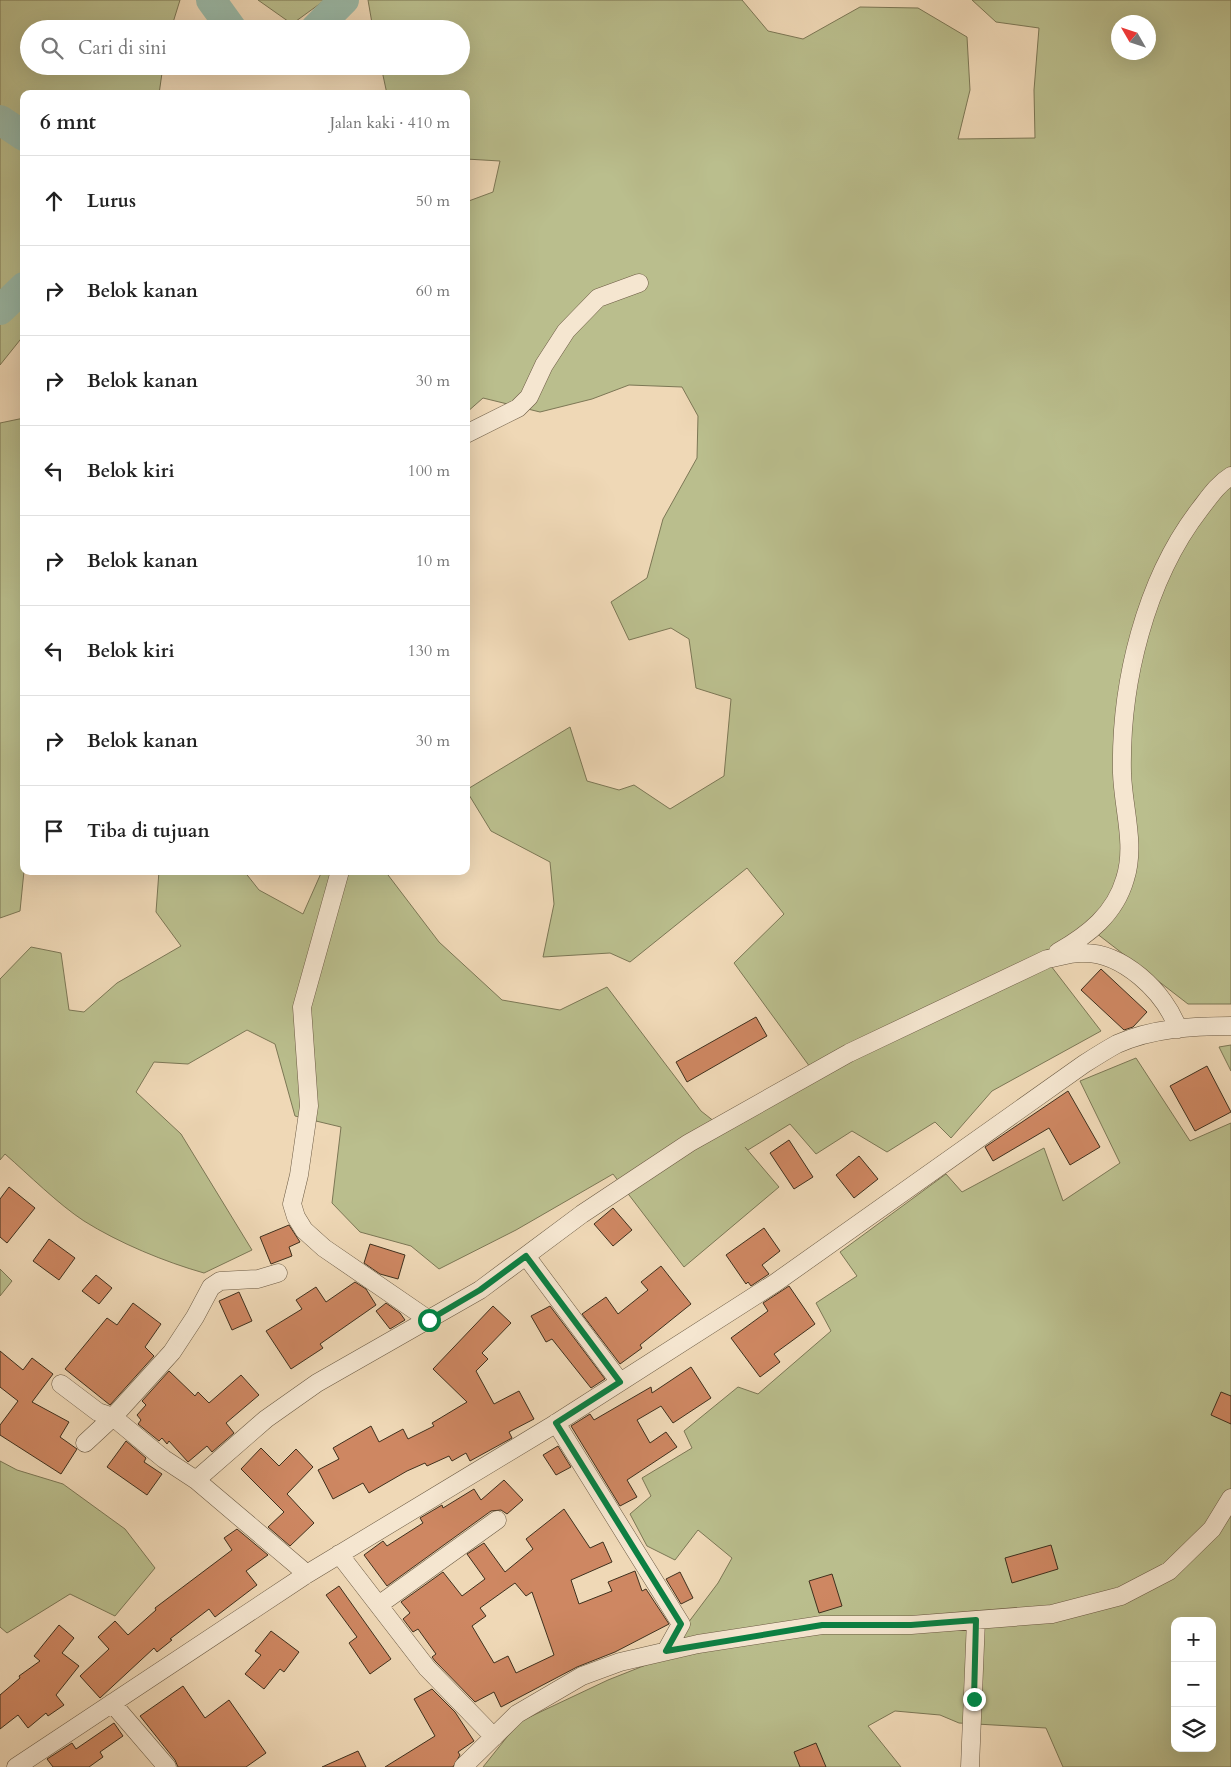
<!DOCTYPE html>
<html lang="id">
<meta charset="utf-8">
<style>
:root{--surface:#fff;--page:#f2f2f2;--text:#222;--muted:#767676;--line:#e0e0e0}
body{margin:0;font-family:Cardo,serif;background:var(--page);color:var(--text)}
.controls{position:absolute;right:15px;bottom:15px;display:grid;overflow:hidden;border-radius:10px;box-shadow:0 5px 20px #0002}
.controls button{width:45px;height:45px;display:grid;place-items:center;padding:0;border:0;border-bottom:1px solid var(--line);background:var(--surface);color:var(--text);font:25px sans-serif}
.compass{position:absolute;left:1111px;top:15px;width:45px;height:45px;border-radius:50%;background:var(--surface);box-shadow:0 5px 20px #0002;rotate:309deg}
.stop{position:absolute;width:15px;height:15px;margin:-11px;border:4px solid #0b8043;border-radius:50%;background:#fff}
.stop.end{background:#0b8043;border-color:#fff;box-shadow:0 1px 5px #0008}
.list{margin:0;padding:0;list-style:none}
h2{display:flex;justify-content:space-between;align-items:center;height:65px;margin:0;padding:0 20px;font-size:21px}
h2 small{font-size:16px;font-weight:400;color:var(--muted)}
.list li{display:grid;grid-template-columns:32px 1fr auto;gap:15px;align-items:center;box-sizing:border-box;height:90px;padding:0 20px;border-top:1px solid var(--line)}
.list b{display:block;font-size:19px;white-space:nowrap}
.list em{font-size:16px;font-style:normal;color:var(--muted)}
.icon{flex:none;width:28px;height:28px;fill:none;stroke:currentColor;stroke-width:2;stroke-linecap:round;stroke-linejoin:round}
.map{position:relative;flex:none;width:1231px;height:1767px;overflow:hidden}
.search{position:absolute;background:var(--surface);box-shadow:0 5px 20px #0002;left:20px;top:20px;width:450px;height:55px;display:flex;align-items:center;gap:12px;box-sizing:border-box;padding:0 18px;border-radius:28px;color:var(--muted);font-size:19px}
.panel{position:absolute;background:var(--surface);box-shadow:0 5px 20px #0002;left:20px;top:90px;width:450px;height:785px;border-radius:10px}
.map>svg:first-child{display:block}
.green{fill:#babe8d;stroke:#7c7755;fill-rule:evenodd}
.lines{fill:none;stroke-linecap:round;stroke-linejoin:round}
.river{stroke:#9abaa9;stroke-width:30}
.building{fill:#ce8762;stroke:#3f301d;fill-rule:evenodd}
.minor-casing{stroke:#6b5a43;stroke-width:19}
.minor{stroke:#f5e6d0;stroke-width:18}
.route{stroke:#0b8043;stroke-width:6}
</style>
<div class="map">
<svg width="1231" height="1767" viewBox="0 0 1231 1767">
<rect width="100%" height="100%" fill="#efd8b6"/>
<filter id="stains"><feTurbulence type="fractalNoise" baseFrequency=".004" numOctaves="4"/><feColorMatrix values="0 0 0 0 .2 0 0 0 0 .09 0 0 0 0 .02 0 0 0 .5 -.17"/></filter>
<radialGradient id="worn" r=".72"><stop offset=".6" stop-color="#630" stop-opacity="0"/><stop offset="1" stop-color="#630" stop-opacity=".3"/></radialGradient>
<path class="green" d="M0,0H180L171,29H29V66H163L159,94H24V335L0,365Z
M258,0H325L292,24Z
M368,0H742L768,31L803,39L860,7L918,8L967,37L970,90L958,139L1035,138L1034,90L1039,28L996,22L972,0H1231V1004H1188L1096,933L1051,966L1101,1031L992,1091L951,1138L935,1122L887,1152L852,1131L816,1154L790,1124L748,1150L745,1147L779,1187L684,1267L613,1174L516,1230L439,1269L411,1246L360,1232L332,1203L341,1127L295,1116L275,1044L247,1030L188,1064L154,1062L136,1092L181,1134L252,1250L204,1273C165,1262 119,1243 84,1221C58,1204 29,1175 5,1154L0,1160V979L31,947L61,953L69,1010L84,1012L117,983L181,946L156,912L159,871H244L259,890L303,914L322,871H385L439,942L502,1000L560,1010L607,987L701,1111L720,1126L810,1067L734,963L784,914L747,868L630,962L610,953L543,957L554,904L550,862L491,831L466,790L570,727L587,781L619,790L634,785L670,809L724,776L731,699L696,688L689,639L671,628L629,640L611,602L647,578L663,519L697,458L698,416L682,387L629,385L592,399L540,412L483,398L466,413V202L493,192L500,161L466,159V94H387L381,66H461V29H373ZM1118,22H1148V52H1118Z
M24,418V871L20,911L0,918V423Z
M1231,1045V1071L1219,1047Z
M1136,1058L1190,1141L1231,1123V1767H1063L1046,1728L959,1723L940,1715L895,1711L868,1726L901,1767H483L519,1722L608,1680L661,1659L718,1583L732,1558L698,1530L675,1560L647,1546L630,1514L651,1496L642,1478L692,1448L684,1431L738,1387L758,1394L831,1331L816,1303L857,1276L840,1252L946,1174L962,1192L1044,1148L1063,1201L1120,1163L1080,1081ZM1175,1621H1212V1748H1175Z
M0,1269L12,1281L0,1296Z
M0,1461L17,1470L63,1484L125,1529L155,1568L115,1616L70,1594L7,1633L0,1627Z"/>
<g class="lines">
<path class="river" d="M211,0L232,29
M315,29L344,0
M0,120L24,136
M0,310L24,287"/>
</g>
<path class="building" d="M1101,969L1147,1012L1133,1027L1124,1030L1081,990Z
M756,1017L767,1036L687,1082L676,1062Z
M1207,1066L1231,1112L1195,1131L1170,1086Z
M1068,1091L1100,1147L1070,1165L1049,1128L993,1161L985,1147Z
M789,1140L813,1177L794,1189L770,1153Z
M859,1156L878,1179L854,1198L836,1175Z
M9,1187L35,1208L7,1243L0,1237V1199Z
M613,1208L632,1230L613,1246L594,1224Z
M289,1225L300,1242L289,1247L292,1256L271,1264L260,1237Z
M764,1228L780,1251L762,1265L769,1274L751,1286L748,1282L746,1284L726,1255Z
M49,1239L75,1258L59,1280L33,1261Z
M370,1244L405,1255L398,1279L380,1274L364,1263Z
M661,1266L691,1304L640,1345L642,1348L620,1364L582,1314L606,1297L618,1314L648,1290L641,1282Z
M96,1275L112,1288L99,1304L82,1291Z
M355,1282L366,1289L376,1305L320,1344L323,1348L291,1369L266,1331L302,1309L296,1300L316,1287L326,1302Z
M789,1286L815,1324L774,1354L780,1362L760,1377L731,1338L768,1311L763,1303Z
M239,1292L252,1321L232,1330L219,1301Z
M133,1303L161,1324L145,1347L154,1356L110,1405L65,1369L107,1318L117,1325Z
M386,1303L400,1313L405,1320L390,1329L376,1311Z
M493,1306L511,1323L482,1353L488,1359L476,1371L494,1404L519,1391L534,1419L509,1432L512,1438L470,1461L466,1453L452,1461L449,1456L427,1466L425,1463L407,1471L369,1493L363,1483L333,1499L318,1470L339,1459L333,1448L371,1426L379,1442L403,1429L408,1439L434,1426L432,1423L467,1402L433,1369Z
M550,1306L605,1379L591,1388L552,1339L546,1342L531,1316Z
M0,1351L23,1370L32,1358L53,1374L32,1402L69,1422L60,1437L77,1449L61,1474L0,1435V1425L18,1401L0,1387Z
M691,1367L711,1398L673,1423L661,1406L637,1420L650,1443L666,1432L677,1447L627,1480L637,1497L620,1506L571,1426L590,1414L594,1420L651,1387L652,1393Z
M169,1371L195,1396L198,1392L209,1403L241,1375L259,1395L226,1423L234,1433L212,1452L207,1446L188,1462L169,1441L167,1444L162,1438L159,1441L138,1424L141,1420L137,1415L146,1405L142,1401Z
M1221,1392L1231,1396V1424L1211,1415Z
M126,1441L146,1458L144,1462L162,1474L147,1495L107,1467Z
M558,1446L571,1467L556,1475L543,1455Z
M261,1448L279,1466L296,1449L313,1467L287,1494L314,1523L290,1546L268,1527L284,1512L241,1469Z
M504,1480L523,1500L507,1514L501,1510L491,1511L387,1586L364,1555L383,1541L387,1546L423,1523L420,1518L442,1505L443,1508L474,1489L481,1500Z
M564,1509L590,1548L603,1542L612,1562L571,1580L579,1604L612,1591L608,1582L635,1571L642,1591L646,1589L669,1624L615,1652L577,1667L501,1707L494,1692L475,1702L435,1661L432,1657L436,1654L418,1629L413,1632L403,1619L410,1613L401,1602L443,1572L462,1596L485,1579L467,1554L484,1543L505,1572L533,1549L526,1539ZM515,1583L526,1596L532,1592L554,1655L516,1673L508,1656L494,1663L472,1626L486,1616L480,1608Z
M237,1529L268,1555L246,1571L257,1585L215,1617L209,1609L170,1639L172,1640L157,1652L154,1648L100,1698L80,1676L109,1649L98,1637L115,1621L128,1635L156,1610L155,1608L232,1550L224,1538Z
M1051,1545L1058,1569L1012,1583L1005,1558Z
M680,1572L693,1598L681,1604L666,1579Z
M832,1574L842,1606L819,1613L809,1581Z
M339,1586L391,1659L370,1674L349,1643L357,1637L326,1595Z
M59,1625L74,1638L62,1653L79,1666L56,1695L64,1705L48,1716L46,1713L28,1728L18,1715L0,1729V1695L20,1678L19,1676L40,1661L34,1656Z
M271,1631L299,1652L284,1672L280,1669L264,1689L245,1674L261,1655L255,1651Z
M183,1686L205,1718L229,1700L266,1753L246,1767H178L175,1760L140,1716Z
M432,1689L455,1712L474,1741L458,1752L460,1755L453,1767H385L435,1736L414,1699Z
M114,1723L123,1736L100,1752L103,1757L89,1767H53L47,1759L72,1743L76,1749Z
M816,1743L826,1767H800L794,1752Z
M358,1751L366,1767H322Z"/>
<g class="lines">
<defs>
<path id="minor" d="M466,434L518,408L529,397L544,365L566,331L598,298L639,283
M340,871L302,1007L309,1106L299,1175L292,1204L296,1217L304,1230L324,1248L429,1320
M1058,952C1088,935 1115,914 1125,879C1136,845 1123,808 1122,773C1120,684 1145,580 1200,509C1210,496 1218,484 1231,476
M526,1256L620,1382
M61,1384L98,1412L113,1417L164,1459L196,1480L307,1574
M556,1423L681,1624L666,1651
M85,1443L113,1417L172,1352L195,1317L211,1287L220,1281L258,1279L278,1273
M196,1480L266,1419L317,1383L480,1290L582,1214L689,1143L849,1053L1047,959C1058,957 1070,953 1081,953C1122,951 1165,992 1178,1029
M339,1554L427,1668L494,1737
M380,1604L497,1520
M112,1703L167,1767
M16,1767L307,1574L550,1427L775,1283L1084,1064C1095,1057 1106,1050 1117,1044C1153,1028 1193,1026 1231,1026
M463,1767L517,1714L582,1676L620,1662L698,1644L822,1625H911L1052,1614L1121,1596L1169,1571L1212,1529L1231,1498
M970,1767L976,1620"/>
</defs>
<use href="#minor" class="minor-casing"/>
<use href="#minor" class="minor"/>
</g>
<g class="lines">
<path class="route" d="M429,1320L480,1290L526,1256L620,1382L556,1423L681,1624L666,1651L822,1625H911L976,1620L974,1699"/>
</g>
<rect width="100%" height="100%" filter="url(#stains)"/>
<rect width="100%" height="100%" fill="url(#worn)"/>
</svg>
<div class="controls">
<button>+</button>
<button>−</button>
<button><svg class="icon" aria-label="layers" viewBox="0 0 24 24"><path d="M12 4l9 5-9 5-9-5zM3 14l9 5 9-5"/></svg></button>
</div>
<svg class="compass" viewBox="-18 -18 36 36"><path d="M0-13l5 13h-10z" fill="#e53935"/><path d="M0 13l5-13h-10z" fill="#767676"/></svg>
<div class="stop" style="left:429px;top:1320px"></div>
<div class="stop end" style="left:974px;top:1699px"></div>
<div class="search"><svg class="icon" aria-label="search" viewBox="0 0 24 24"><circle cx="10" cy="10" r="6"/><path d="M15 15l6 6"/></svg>Cari di sini</div>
<section class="panel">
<h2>6 mnt<small>Jalan kaki · 410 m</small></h2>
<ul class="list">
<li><svg class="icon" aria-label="ahead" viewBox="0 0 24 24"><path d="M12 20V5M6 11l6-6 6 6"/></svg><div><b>Lurus</b></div><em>50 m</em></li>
<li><svg class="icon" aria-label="right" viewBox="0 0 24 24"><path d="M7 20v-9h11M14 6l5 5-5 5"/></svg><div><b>Belok kanan</b></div><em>60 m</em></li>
<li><svg class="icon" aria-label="right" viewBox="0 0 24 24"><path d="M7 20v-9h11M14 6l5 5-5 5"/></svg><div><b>Belok kanan</b></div><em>30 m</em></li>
<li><svg class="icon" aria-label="left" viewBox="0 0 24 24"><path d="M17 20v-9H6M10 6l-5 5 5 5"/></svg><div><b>Belok kiri</b></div><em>100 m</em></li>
<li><svg class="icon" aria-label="right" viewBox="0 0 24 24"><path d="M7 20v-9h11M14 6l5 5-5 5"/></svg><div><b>Belok kanan</b></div><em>10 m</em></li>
<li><svg class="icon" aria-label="left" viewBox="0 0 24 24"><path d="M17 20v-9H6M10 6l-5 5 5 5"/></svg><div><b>Belok kiri</b></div><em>130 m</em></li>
<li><svg class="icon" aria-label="right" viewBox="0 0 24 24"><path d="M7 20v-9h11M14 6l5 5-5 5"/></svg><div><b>Belok kanan</b></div><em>30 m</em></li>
<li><svg class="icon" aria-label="arrive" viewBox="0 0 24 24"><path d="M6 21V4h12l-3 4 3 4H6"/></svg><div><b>Tiba di tujuan</b></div></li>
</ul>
</section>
</div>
